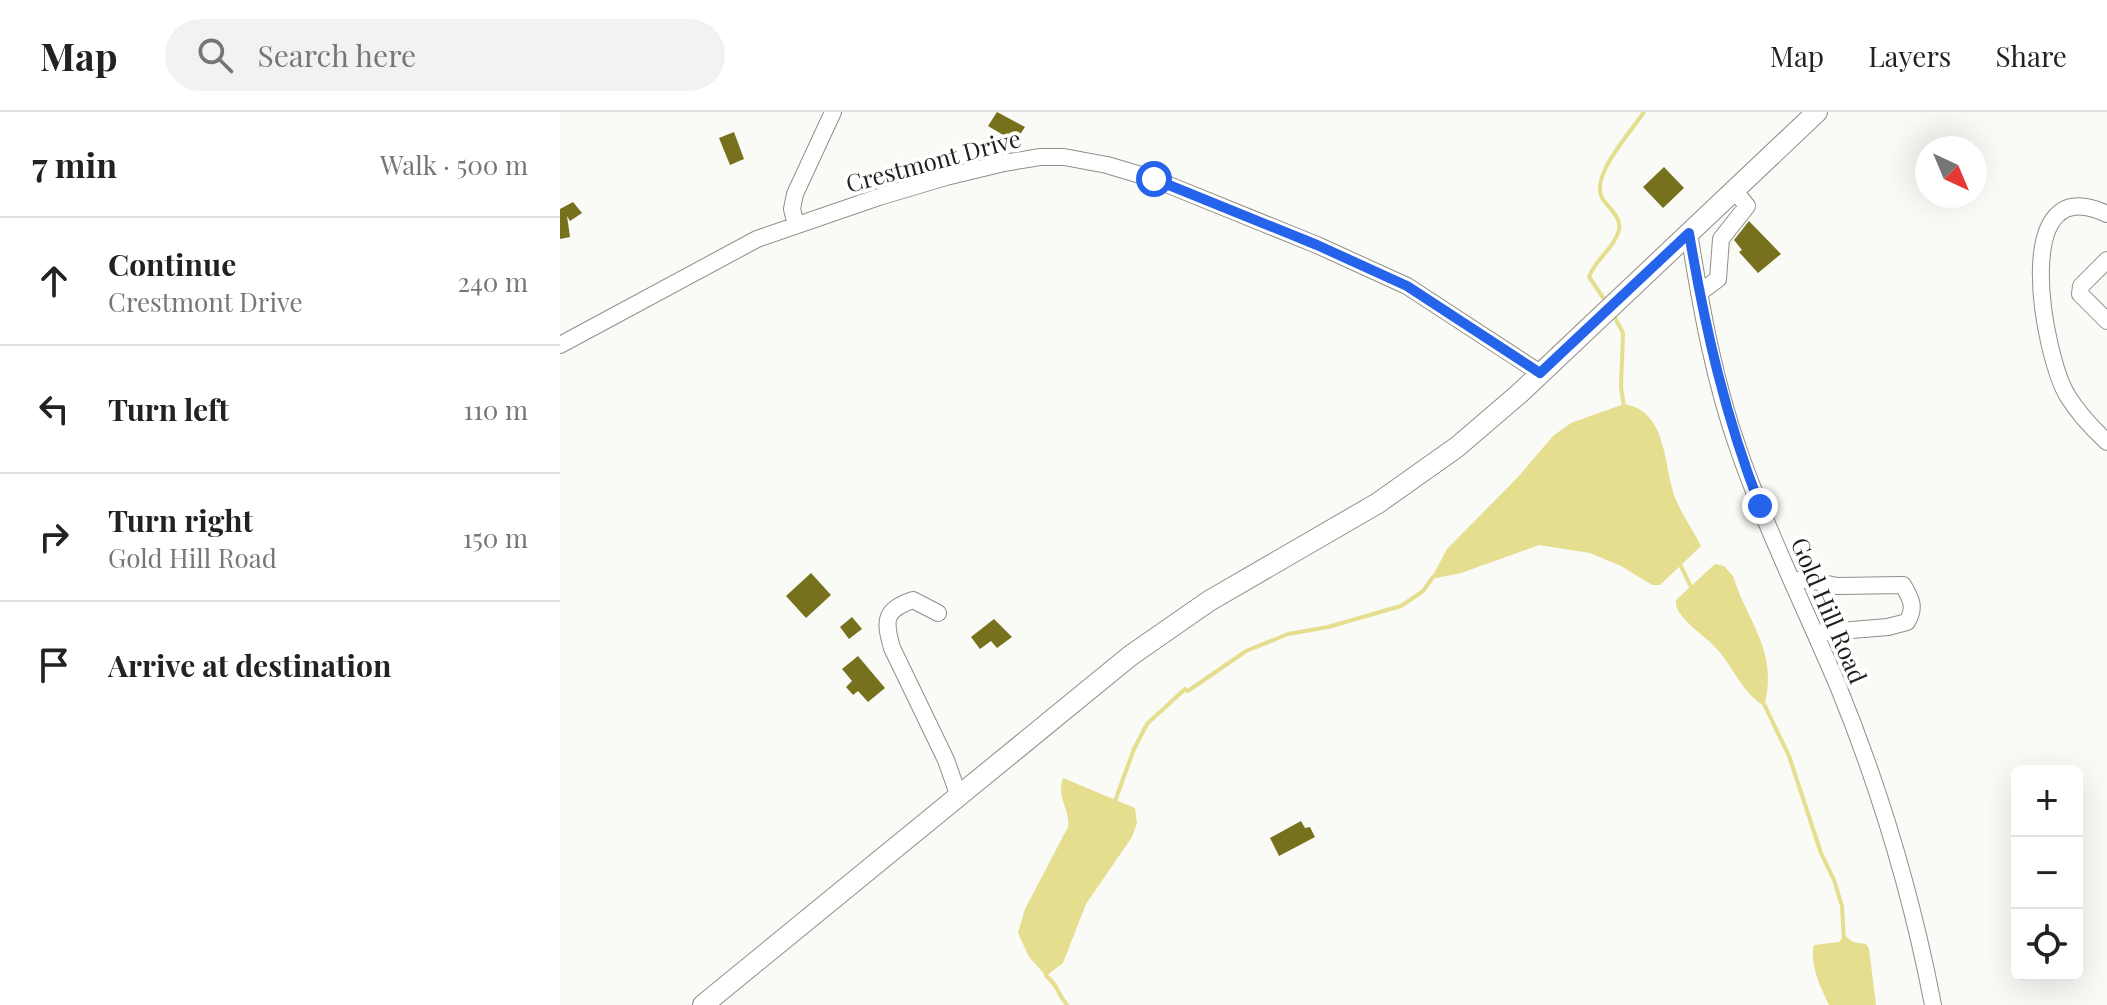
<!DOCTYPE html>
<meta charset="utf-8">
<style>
:root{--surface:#fff;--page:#f2f2f2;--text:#222;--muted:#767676;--line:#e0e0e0}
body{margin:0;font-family:"Playfair Display",serif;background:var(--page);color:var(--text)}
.controls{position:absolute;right:24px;bottom:24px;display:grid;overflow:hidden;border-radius:12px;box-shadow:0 8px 32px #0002}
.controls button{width:72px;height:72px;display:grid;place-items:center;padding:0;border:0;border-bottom:2px solid var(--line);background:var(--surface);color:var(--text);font:40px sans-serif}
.compass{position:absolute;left:1355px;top:24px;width:72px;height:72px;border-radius:50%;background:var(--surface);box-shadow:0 8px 32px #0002;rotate:136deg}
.stop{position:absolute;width:24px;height:24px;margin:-18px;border:6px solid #2563eb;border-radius:50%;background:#fff}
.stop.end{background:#2563eb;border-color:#fff;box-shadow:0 2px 8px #0008}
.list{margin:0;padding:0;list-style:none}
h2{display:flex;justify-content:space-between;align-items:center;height:104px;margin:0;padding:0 32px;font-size:34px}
h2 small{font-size:26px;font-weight:400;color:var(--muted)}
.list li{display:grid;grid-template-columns:52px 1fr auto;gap:24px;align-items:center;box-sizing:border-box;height:128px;padding:0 32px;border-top:2px solid var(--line)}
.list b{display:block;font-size:30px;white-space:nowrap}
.list p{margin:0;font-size:26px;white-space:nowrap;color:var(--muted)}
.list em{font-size:26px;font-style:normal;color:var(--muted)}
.icon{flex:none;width:44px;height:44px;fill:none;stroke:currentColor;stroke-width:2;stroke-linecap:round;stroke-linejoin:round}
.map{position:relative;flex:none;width:1547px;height:893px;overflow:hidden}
header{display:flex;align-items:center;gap:48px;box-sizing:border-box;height:112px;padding:0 40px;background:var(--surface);border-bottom:2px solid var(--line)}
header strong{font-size:38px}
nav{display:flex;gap:44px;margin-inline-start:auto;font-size:28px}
.search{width:560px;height:72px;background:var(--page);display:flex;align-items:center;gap:20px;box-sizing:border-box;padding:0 28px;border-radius:44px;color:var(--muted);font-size:30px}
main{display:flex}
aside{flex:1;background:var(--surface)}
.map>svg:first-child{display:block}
.water{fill:#e4de8e}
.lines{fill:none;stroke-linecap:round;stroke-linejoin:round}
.stream{stroke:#e4de8e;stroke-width:4}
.building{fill:#77711e}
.minor-casing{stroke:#8f8e8b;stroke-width:18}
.major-casing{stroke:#8f8e8b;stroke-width:22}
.minor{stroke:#fff;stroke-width:16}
.major{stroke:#fff;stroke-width:20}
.route{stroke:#2563eb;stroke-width:10}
.labels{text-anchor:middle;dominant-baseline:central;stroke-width:8;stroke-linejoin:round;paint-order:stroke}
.street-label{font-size:24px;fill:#1f1f1e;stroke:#fffffe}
</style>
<header>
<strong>Map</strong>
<div class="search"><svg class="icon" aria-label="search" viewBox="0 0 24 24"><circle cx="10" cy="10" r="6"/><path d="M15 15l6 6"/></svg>Search here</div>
<nav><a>Map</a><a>Layers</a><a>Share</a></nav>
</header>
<main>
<aside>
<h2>7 min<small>Walk · 500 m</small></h2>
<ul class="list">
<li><svg class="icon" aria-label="ahead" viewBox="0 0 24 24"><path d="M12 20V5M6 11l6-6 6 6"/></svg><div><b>Continue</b><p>Crestmont Drive</p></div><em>240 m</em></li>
<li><svg class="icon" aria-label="left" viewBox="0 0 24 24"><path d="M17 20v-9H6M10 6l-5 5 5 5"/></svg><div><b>Turn left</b></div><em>110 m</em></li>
<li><svg class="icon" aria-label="right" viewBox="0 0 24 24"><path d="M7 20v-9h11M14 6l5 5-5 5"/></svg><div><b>Turn right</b><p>Gold Hill Road</p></div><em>150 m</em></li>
<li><svg class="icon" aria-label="arrive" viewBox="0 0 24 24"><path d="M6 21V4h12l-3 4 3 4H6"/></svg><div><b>Arrive at destination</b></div></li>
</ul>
</aside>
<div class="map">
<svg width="1547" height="893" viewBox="0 0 1547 893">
<rect width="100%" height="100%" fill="#fafaf6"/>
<path class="water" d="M1064,292C1110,300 1102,356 1117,390C1123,405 1134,419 1141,434L1100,473H1092L1061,454L1030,441L979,433L901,461L871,467L887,437L959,364L993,324L1011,311Z
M1155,452L1164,454L1173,464C1188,512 1219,539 1204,594C1181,579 1174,556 1156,536C1145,524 1128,514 1119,500C1116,495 1116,494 1116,488Z
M503,666L575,696L577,711L572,725L526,792L503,851L486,864L469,845L458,821L465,797L508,715C510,694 496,688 503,666Z
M1284,823L1293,830L1306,832L1309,837L1316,893H1269C1261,876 1249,852 1254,833L1279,830Z"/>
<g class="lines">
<path class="stream" d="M1047,191L1029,165C1035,147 1054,137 1059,118C1062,105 1048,96 1042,86C1030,63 1072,19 1084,0
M1053,202L1063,221L1061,275L1064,295
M1120,452L1131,475
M1203,590L1229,644L1261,741L1274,768L1282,794L1284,828
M555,689L574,637L587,612L625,577L628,579L686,539L728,522L768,515L841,494L863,479L873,465
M487,860L486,864C497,871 498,883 507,893"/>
</g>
<path class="building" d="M437,0L465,15L455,30L428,14Z
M174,20L184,47L170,53L159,26Z
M1104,55L1124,76L1103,96L1083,75Z
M13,90L22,101L10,109L7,104L10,125L0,127V97Z
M1189,109L1221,142L1198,161L1179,140L1182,138L1174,128Z
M251,461L271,483L246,506L226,484Z
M292,505L302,517L289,527L280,515Z
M434,507L452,525L437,536L431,529L420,537L411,525Z
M298,544L325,576L308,590L298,579L293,583L286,575L292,569L282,557Z
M741,709L745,716L750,715L755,725L719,744L710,726Z"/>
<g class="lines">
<defs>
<path id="minor" d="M1547,102C1448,55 1483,241 1507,283C1518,301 1532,316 1547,330
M236,113L232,97L235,82L273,0
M1129,121C1141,195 1154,269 1179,339C1207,419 1245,496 1278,574C1320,677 1352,784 1373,893
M1547,148L1521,174L1520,182L1547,209
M1139,181L1158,167L1161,127L1187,94L1174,78
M0,233L197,127L319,85L386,65L444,51L480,45H504L547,53L594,67L757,133L847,174L980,261
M1232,468H1249L1277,474L1343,473C1351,487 1356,495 1347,510L1328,515L1255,521
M378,501L353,488C324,498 324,508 332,536L386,648L398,682"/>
<path id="major" d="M143,893L570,544L649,489L818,391L897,335L960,281L1257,0"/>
</defs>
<use href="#minor" class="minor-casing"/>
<use href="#major" class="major-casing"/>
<use href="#minor" class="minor"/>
<use href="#major" class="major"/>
</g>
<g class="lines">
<path class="route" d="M594,67L757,133L847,174L980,261L1129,121C1145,216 1165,304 1200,394"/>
</g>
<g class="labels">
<g class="street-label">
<text transform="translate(373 48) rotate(-15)">Crestmont Drive</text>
<text transform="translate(1270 498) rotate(67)">Gold Hill Road</text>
</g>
</g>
</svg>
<div class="controls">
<button>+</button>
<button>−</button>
<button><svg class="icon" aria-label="locate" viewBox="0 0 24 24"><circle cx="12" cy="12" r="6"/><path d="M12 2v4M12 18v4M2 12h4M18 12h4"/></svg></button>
</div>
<svg class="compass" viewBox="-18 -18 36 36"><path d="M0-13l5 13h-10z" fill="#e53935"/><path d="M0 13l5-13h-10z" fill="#767676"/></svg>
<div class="stop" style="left:594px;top:67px"></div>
<div class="stop end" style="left:1200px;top:394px"></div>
</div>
</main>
